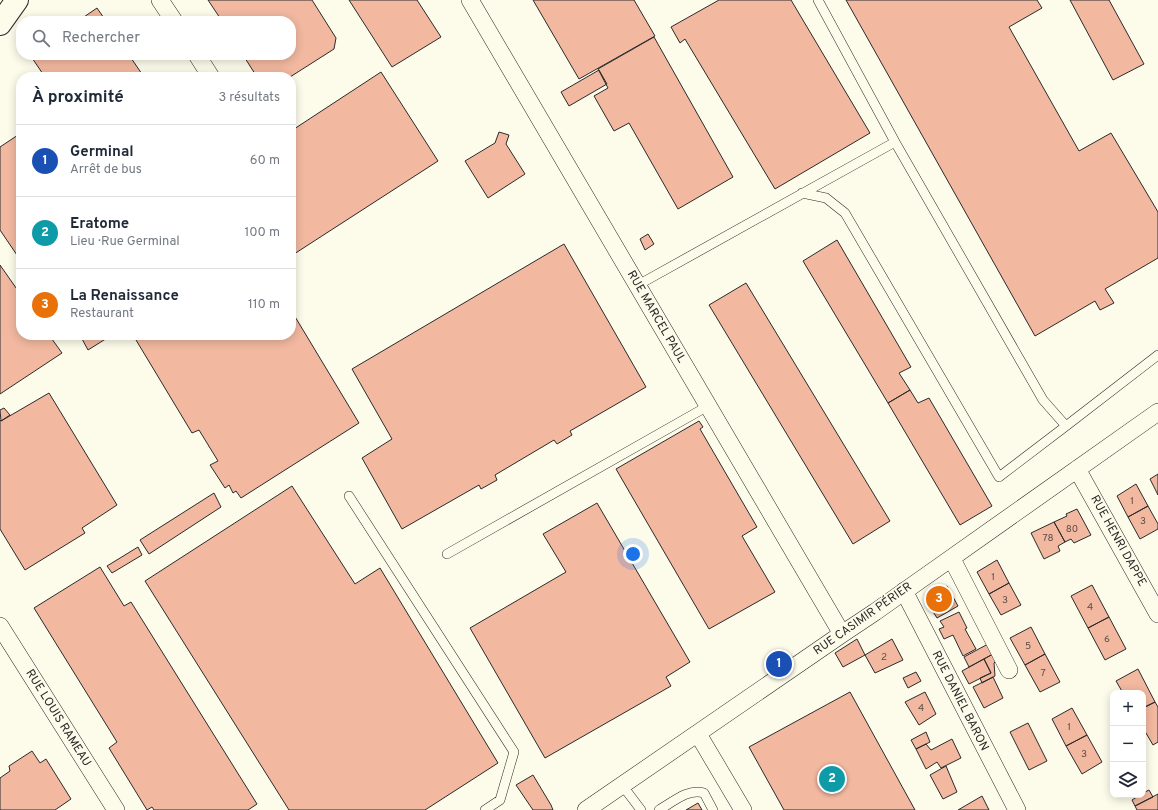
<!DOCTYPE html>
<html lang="fr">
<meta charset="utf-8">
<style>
:root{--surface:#fff;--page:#f6f6f7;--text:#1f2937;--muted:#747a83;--line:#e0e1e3;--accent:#c62828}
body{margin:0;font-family:Overpass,sans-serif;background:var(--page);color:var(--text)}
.controls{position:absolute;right:12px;bottom:12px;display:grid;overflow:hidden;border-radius:8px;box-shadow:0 2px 10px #0003}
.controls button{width:36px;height:36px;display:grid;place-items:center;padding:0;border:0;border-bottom:1px solid var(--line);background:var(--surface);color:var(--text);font:20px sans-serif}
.you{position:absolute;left:633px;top:554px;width:14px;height:14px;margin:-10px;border:3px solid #fff;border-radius:50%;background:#1a73e8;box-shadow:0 0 0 6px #1a73e833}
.badge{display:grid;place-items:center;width:26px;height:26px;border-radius:50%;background:var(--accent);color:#fff;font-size:13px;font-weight:700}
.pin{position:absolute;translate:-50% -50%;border:2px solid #fff;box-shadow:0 1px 4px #0006}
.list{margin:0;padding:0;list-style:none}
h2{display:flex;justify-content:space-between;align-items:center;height:52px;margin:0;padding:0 16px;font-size:17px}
h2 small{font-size:13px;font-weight:400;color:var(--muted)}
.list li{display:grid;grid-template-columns:26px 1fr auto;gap:12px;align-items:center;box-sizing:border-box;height:72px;padding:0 16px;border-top:1px solid var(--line)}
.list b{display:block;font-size:15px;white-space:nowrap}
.list p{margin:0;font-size:13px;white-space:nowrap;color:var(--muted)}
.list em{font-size:13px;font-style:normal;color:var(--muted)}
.icon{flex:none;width:22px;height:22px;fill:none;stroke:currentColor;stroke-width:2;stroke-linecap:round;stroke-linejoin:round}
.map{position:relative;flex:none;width:1158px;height:810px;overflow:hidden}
.search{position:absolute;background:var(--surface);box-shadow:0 2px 10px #0003;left:16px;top:16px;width:280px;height:44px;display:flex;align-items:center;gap:10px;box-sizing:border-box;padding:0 14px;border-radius:16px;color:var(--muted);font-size:15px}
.panel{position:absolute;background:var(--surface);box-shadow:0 2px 10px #0003;left:16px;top:72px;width:280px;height:268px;border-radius:16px}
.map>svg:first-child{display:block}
.building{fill:#f2b8a0;stroke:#2b2b2b}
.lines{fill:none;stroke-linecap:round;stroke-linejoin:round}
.service-casing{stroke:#2b2b2b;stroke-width:10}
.minor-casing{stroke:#2b2b2b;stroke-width:18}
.tertiary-casing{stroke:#2b2b2b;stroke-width:24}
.service{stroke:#fdfbea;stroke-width:9}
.minor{stroke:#fdfbea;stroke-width:17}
.tertiary{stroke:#fdfbea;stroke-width:22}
.labels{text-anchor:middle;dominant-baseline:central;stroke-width:3;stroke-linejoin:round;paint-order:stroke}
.number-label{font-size:10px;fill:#5d4e48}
.street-label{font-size:12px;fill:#2b2b2b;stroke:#fdfbea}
</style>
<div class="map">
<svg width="1158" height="810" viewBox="0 0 1158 810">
<rect width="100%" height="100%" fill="#fdfbea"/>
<path class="building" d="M208,0H312L336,38L334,49L290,77H257L243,55H291V21H222Z
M349,0H417L441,37L392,67Z
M533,0H634L655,36L579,79Z
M719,0H791L870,133L775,189L685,39L680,43L671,27Z
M846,0H1037L1042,8L1009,27L1079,151L1111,133L1158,212V258L1105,289L1114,303L1100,310L1095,301L1035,336Z
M1070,0H1109L1144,64L1113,80Z
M97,8L106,21H78Z
M654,37L733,177L678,209L629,123L614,131L594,96L608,88L598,69Z
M30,55H129L144,77H45Z
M599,70L607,84L569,106L561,92Z
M381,72L438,161L291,256V131Z
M499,132L509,135L506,144L525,174L488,198L465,161L495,143Z
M21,133V261L0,230V147Z
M648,234L654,244L645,250L640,239Z
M837,240L911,367L899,373L910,390L888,403L803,261Z
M564,244L646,387L570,431L572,435L557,444L554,440L495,475L497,480L481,489L479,485L402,529L362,458L392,439L352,369Z
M0,265L21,295V335H49L62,353L0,394Z
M746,283L890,521L853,544L709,305Z
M291,310L359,423L241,498L236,491L233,493L229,485L225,488L210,465L218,461L199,430L192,433L133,335H291Z
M84,335H112L88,350L81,337Z
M910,390L918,403L929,398L992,506L960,525L888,403Z
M49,393L117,505L82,528L85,533L25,570L0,529V420L1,421Z
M4,408L10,415L1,421L0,410Z
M699,421L703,427L700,429L757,527L742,536L775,592L709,629L616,469Z
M1158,474V495L1150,479Z
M1136,484L1148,506L1128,517L1117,496Z
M292,486L355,584L380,568L498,763L425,810H289L145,581Z
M214,493L221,507L149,554L140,540Z
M597,503L690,662L666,677L671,686L545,758L470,628L566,572L543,534Z
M1148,506L1158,524V529L1140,539L1128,517Z
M1077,509L1091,535L1074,543L1071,539L1065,542L1054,522L1067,516L1066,514Z
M1054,522L1065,542L1058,546L1060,551L1044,559L1031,533Z
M138,547L142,555L112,573L107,566Z
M997,560L1009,583L989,594L977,572Z
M100,567L124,606L131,602L257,804L248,810H154L152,807L147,810L109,748L117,742L34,608Z
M1009,583L1021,605L1001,615L989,594Z
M1092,585L1109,617L1088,628L1071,596Z
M947,586L958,606L937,618L925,599Z
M959,612L967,628L965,629L976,649L963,656L953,635L944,639L939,629L944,627L940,621Z
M1109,617L1126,649L1105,660L1088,628Z
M1031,627L1045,654L1025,665L1010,638Z
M857,639L865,655L843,667L835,653Z
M892,639L903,660L875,673L865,655Z
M988,644L993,654L969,667L964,657Z
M993,654L996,661L994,663L995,676L982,683L980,678L991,673L984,659Z
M1045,654L1060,682L1040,692L1025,665Z
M984,659L991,673L969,684L962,671Z
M1138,669L1155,702L1143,708V693H1123L1116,681Z
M916,672L921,681L908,688L903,678Z
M993,677L1003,698L984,708L973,687Z
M850,692L915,810H784L749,747Z
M925,692L936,714L919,725L905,702Z
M1155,702L1158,707V742L1153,745L1143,728V708Z
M1072,708L1087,735L1066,746L1052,719Z
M1028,723L1047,761L1029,770L1010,732Z
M926,732L930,742L916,749L911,740Z
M1087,735L1102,762L1082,774L1066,746Z
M952,739L961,758L941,768L937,762L926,769L916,749L926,744L931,750Z
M32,751L40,763L46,759L71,799L55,810H0V778L10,771L9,766Z
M946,766L957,792L943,799L930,775Z
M533,775L551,805L553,810H533L516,785Z
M1149,790L1153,797L1135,806L1132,800L1140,795H1143V793Z
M1158,794V810H1137L1135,806Z
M982,796L989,810H958Z
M698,803L702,810H686Z"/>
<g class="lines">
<defs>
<path id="service" d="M818,0L895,142
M802,193L826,198L845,213L999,477L1066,426
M638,285L895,142L1043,400L1066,426L1158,355
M349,496L514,752L500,800L485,810
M447,554L708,406
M622,785L641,810
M659,810C673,802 688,788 704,793L713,810"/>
<path id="minor" d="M160,0L174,21
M470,0L842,634
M197,55L211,77
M1077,469L1158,614
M952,559L1009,670
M904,591L1017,810
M0,626L116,810
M698,734L743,810
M586,810L842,634L875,612L1158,412"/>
<path id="tertiary" d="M0,24L17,0"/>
</defs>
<use href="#service" class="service-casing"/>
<use href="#minor" class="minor-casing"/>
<use href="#tertiary" class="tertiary-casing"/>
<use href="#service" class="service"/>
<use href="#minor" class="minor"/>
<use href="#tertiary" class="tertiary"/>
</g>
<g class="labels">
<g class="number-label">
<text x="1132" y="501">1</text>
<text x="1143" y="521">3</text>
<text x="1072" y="529">80</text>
<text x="1048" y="538">78</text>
<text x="993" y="577">1</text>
<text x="1005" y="600">3</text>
<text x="1090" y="607">4</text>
<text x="1107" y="639">6</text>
<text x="1028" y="646">5</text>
<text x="884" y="657">2</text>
<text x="1043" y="673">7</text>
<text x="921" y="708">4</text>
<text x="1069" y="727">1</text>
<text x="1084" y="754">3</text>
</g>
<g class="street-label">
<text transform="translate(656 317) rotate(60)">RUE MARCEL PAUL</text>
<text transform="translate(1118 541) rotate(61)">RUE HENRI DAPPE</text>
<text transform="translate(863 619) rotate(-35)">RUE CASIMIR PÉRIER</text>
<text transform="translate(960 701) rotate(63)">RUE DANIEL BARON</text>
<text transform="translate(58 718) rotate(58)">RUE LOUIS RAMEAU</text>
</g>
</g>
</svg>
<div class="controls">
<button>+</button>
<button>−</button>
<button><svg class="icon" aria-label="layers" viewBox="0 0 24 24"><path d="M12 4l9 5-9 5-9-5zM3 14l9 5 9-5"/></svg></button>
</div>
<div class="you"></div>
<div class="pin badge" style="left:779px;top:664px;background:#1a4fb4">1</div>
<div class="pin badge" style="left:832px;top:779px;background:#0f9aa8">2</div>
<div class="pin badge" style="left:939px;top:599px;background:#e8710a">3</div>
<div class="search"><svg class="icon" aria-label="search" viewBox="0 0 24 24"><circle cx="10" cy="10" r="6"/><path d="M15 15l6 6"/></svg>Rechercher</div>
<section class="panel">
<h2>À proximité<small>3 résultats</small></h2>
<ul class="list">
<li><span class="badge" style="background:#1a4fb4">1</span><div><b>Germinal</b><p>Arrêt de bus</p></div><em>60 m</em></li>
<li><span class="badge" style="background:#0f9aa8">2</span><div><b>Eratome</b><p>Lieu · Rue Germinal</p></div><em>100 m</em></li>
<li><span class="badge" style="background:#e8710a">3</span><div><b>La Renaissance</b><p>Restaurant</p></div><em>110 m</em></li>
</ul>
</section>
</div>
